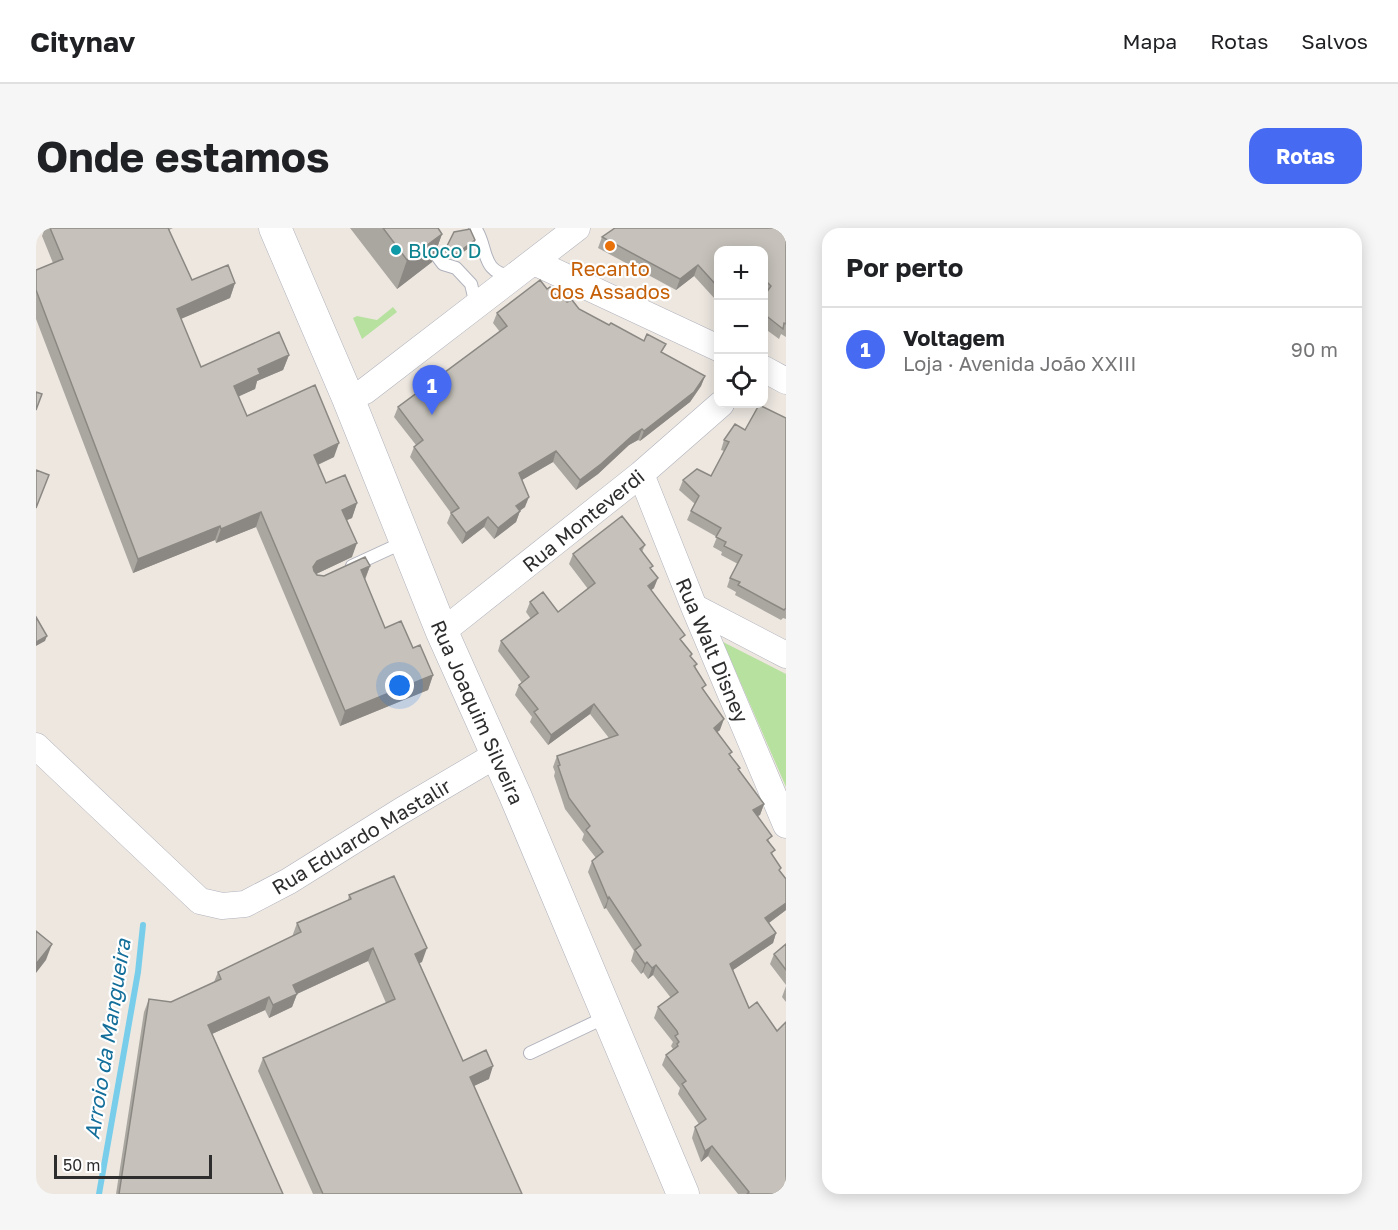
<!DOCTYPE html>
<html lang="pt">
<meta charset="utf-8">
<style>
:root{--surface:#fff;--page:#f6f6f6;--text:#202124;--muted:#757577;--line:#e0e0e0;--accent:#476af3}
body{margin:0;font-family:"Golos Text",sans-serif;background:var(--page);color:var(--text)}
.controls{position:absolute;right:18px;top:18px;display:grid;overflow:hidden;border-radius:12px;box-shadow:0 3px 15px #0003}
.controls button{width:54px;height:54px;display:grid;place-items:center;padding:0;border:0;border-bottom:2px solid var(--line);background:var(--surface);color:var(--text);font:30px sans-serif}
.scale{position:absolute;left:18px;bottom:15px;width:158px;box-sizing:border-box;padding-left:6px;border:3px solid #2d2d2d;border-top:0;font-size:16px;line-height:21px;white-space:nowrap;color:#2d2d2d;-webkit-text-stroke:4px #fff;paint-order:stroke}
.you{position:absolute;left:364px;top:458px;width:21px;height:21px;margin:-15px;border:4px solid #fff;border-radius:50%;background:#1a73e8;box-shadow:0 0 0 9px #1a73e833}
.badge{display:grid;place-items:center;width:39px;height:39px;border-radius:50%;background:var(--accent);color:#fff;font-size:20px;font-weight:700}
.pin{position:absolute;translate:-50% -50px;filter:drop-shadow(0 2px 3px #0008)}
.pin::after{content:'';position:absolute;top:32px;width:21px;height:18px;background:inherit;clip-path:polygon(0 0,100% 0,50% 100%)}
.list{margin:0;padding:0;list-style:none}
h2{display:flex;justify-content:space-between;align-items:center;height:78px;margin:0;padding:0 24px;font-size:26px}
h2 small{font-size:20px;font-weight:400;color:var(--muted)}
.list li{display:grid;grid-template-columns:39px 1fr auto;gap:18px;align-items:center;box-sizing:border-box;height:84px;padding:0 24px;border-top:2px solid var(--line)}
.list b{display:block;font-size:22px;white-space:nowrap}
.list p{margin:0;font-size:20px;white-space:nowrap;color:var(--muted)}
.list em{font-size:20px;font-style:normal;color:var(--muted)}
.icon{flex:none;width:33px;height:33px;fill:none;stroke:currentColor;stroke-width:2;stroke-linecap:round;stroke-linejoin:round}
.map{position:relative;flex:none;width:750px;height:966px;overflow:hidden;border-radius:18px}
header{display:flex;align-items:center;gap:36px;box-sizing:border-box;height:84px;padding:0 30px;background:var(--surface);border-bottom:2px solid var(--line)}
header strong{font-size:28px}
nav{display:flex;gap:33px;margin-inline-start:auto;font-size:21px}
.intro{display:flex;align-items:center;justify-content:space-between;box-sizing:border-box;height:144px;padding:0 36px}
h1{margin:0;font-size:42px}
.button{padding:15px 27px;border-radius:18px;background:var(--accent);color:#fff;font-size:21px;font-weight:700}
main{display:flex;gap:36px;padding:0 36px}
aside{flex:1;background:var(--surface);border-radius:18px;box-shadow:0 3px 15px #0003}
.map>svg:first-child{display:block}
.green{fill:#b7e19f}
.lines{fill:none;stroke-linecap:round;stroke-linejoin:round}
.stream{stroke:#78ceea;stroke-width:6}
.service-casing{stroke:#b0b2bc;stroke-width:14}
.minor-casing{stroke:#b0b2bc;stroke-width:27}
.tertiary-casing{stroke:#b0b2bc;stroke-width:33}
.service{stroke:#fff;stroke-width:12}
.minor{stroke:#fff;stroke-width:26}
.tertiary{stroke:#fff;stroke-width:32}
.wall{fill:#aaa7a1}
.shaded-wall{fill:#8b8883}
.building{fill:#c6c2bb;stroke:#8b8883;stroke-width:1.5}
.food-dot{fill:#e8710a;stroke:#fff;stroke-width:2}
.culture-dot{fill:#0f9aa8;stroke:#fff;stroke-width:2}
.labels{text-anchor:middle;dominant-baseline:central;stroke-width:4.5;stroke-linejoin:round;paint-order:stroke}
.culture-label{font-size:20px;fill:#0d838f;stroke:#fff;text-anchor:start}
.food-label{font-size:20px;fill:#c56008;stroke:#fff}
.street-label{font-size:20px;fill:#2d2d2d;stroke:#fff}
.water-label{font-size:21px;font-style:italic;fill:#136e9a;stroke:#fff}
</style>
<header>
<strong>Citynav</strong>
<nav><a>Mapa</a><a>Rotas</a><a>Salvos</a></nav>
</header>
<div class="intro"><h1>Onde estamos</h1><a class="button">Rotas</a></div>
<main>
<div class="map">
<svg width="750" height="966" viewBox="0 0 750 966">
<rect width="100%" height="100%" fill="#ede7e0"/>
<path class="green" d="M357,79L361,84L326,111L317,90L321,88L341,92Z
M687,414L750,446V559Z"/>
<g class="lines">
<path class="stream" d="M63,966L102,744L107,697"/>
<defs>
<path id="service" d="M380,0L407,36L420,40L435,56L440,77
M439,0C453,19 443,46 478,48
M316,338L368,314
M494,825L570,789"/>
<path id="minor" d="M498,34L682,120
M728,141L750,153
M312,170L329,163L541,0
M605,246L658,379L750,597
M658,379L750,427
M406,404L605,246L685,176
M0,518L164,673L186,678L209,676L253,653L365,583L460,527"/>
<path id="tertiary" d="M239,0L312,170L406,404L479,567L647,966"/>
</defs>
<use href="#service" class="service-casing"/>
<use href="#minor" class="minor-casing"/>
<use href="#tertiary" class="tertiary-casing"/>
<use href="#service" class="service"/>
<use href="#minor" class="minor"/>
<use href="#tertiary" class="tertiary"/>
</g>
<path class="wall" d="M9,0H137L133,2L156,52L199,55L194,70L145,91L165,139L253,127L247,142L221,153L219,161L202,168L211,188L298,229L282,237L290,255L321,275L316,290L311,292L316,329L280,346L281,347L288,348L334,338L329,352L349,400L377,420L397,447L392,462L304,498L220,299L180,315L179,312L97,345L0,91V42L17,35L6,8Z
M314,0H402L406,6L396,34L361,61Z
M750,0V109L745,106L743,111L728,100V68L729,66L728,65V22H682V67L679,71L658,48L640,62L562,20L566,9Z
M439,12L438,16L418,31L412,29L409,24L410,20Z
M511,61L520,68L543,81L669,148L665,158L654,174L604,213L602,212L593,217L562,246L540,262L517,234L486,252L489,279L484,283L480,294L458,311L448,299L426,316L411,295L415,285L374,229L378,219L380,217L358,189L362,179L464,104L457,95L461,85Z
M750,190V391L747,390L745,392L699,367L700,364L691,359L694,350L702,336L685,327L686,324L677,319L681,309L651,292L655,283L659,276L643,262L647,252L675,248L688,223L685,222L688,212L709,202Z
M609,317L606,324L615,341L618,360L615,362L646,414L656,426L655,429L661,436L659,440L684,502L681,504L696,524L694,527L704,540L703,542L728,576L724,587L721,588L734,615L737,628L744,643L750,651V682L733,695L740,705L737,715L697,742L750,966H702L672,928L665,934L656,910L659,899L663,896L642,866L644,860L626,837L630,827L637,821L635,818L637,814L618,790L622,779L635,770L617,747L612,751L607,744L605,746L595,733L598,723L570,680L568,681L552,644L556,633L560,630L546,612L548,606L529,581L518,548L519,544L517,539L521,528L573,510L554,486L512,517L494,494L496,489L479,467L483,457L486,455L462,423L465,413L495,391L490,384L494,374L522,384L552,361L533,336L537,326Z
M313,667L386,734L383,735L427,833L453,851L438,858L486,966H277L222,843L227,830L350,775L332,733L261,766L256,779L233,790L229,782L176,806L247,966H80L108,784L113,771L135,774L178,754L182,744L256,709L261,695L312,672Z
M750,716V757L734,736L738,726Z
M750,758V774L746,769Z"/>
<path class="shaded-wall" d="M406,6L396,34L361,61L371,32Z
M439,12L438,16L418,31L420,26Z
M662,37L658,48L640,62L644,51Z
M199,55L194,70L135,95L141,81Z
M253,127L247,142L221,153L219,161L193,173L198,158L222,141Z
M669,148L665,158L654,174L604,213L608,203Z
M606,201L602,212L593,217L562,246L540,262L544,252L597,207Z
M303,215L298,229L272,241L278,227Z
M520,223L517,234L479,256L483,245Z
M493,269L489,279L476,288L480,278Z
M321,275L316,290L301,296L306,282Z
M484,283L480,294L458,311L462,300Z
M225,284L220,299L180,315L185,301Z
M452,289L448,299L426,316L430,305Z
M184,298L179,312L97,345L102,331Z
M321,315L316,329L276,348L277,339L281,333Z
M334,338L328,353L325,342Z
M622,350L618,360L608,368L612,358Z
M11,408L9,413L0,418V414Z
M397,447L392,462L304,498L309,483Z
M558,476L554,486L512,517L515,507Z
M688,491L684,502L674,510L678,500Z
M728,576L724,587L713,592L717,582Z
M573,669L570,680L568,681L572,671Z
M750,675V682L726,700L729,690Z
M740,705L737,715L691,746L694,736Z
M16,716L10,732L0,745V736Z
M337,720L332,733L252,770L257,757Z
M391,720L386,734L374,739L379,726Z
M611,734L607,744L605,746L609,736Z
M620,737L617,747L612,751L616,740Z
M261,766L256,779L233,790L237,777Z
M233,769L229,782L167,810L172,797Z
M457,838L453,851L429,862L434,849Z
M676,918L672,928L665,934L669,923Z"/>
<path class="building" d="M14,0H132L156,52L192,37L199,55L141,81L165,139L243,104L253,127L222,141L224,146L198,158L211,188L279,157L303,215L278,227L290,255L309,247L321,275L306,282L321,315L281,333L277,339L278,343L281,347L288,348L329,329L334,338L325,342L349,400L365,393L377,420L384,417L397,447L309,483L225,284L185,301L184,298L102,331L0,62V42L27,31Z
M347,0H402L406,6L371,32Z
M579,0H750V96L748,95L747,101L728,86V68L735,58L728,51V22H682V59L662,37L644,51L566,9Z
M434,1L439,12L420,26L414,24L410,20L418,4Z
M504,52L511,61L514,59L520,68L525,65L531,74L536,72L543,81L573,97L575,95L608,113L611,106L630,116L625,124L669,148L658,164L608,203L606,201L597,207L565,236L544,252L520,223L483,245L493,269L480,278L484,283L462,300L452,289L430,305L415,285L423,280L378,219L387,212L362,179L471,98L461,85Z
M0,164L6,166L0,182Z
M723,177L750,190V380L748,382L702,357L704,354L694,350L706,327L688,318L690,314L680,309L685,300L655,283L663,268L647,252L661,241L675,248L693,214L688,212L699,196L709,202Z
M0,242L13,247L0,280Z
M586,288L609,317L604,321L617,338L614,340L622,350L612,358L649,407L644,411L656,426L654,428L661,436L658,438L670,457L666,460L688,491L678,500L696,524L693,526L704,540L702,541L728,576L717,582L736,608L731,612L739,622L735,625L745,640L743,642L750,651V675L729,690L740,705L694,736L713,780L721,774L741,803L750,794V966H711L713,964L676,918L669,923L659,899L670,891L646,856L650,853L630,827L642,818L641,816L643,814L639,808L642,806L641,803L622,779L642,764L620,737L616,740L611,734L609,736L599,722L605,717L573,669L572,671L556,633L567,624L550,602L554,598L533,570L522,538L524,537L521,528L582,507L558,476L515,507L498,484L502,481L483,457L493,449L465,413L502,385L494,374L507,364L522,384L559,355L537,326Z
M0,389L11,408L0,414Z
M358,648L391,720L379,726L427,833L450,822L457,838L434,849L486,966H287L227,830L359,771L337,720L257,757L261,766L237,777L233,769L172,797L247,966H83L113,771L135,774L185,751L182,744L265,704L261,695L315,671L313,667Z
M0,703L16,716L0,736Z
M750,716V742L738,726Z"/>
<circle class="food-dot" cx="574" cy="18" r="6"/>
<circle class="culture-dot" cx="360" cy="22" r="6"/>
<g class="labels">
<g class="culture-label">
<text x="372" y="22">Bloco D</text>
</g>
<g class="food-label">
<text x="574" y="40">Recanto<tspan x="574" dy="23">dos Assados</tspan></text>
</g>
<g class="street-label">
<text transform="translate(547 292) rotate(-39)">Rua Monteverdi</text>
<text transform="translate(677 422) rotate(67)">Rua Walt Disney</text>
<text transform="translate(442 484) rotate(66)">Rua Joaquim Silveira</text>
<text transform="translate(325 608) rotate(-31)">Rua Eduardo Mastalir</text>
</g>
<g class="water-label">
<text transform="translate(71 811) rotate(-81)">Arroio da Mangueira</text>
</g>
</g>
</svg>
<div class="controls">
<button>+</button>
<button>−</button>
<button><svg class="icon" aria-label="locate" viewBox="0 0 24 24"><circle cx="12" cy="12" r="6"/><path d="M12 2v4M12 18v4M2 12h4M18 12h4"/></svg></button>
</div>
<div class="scale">50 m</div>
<div class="you"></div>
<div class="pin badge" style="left:396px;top:187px">1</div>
</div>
<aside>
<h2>Por perto<small></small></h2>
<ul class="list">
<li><span class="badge">1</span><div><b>Voltagem</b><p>Loja · Avenida João XXIII</p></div><em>90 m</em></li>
</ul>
</aside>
</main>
